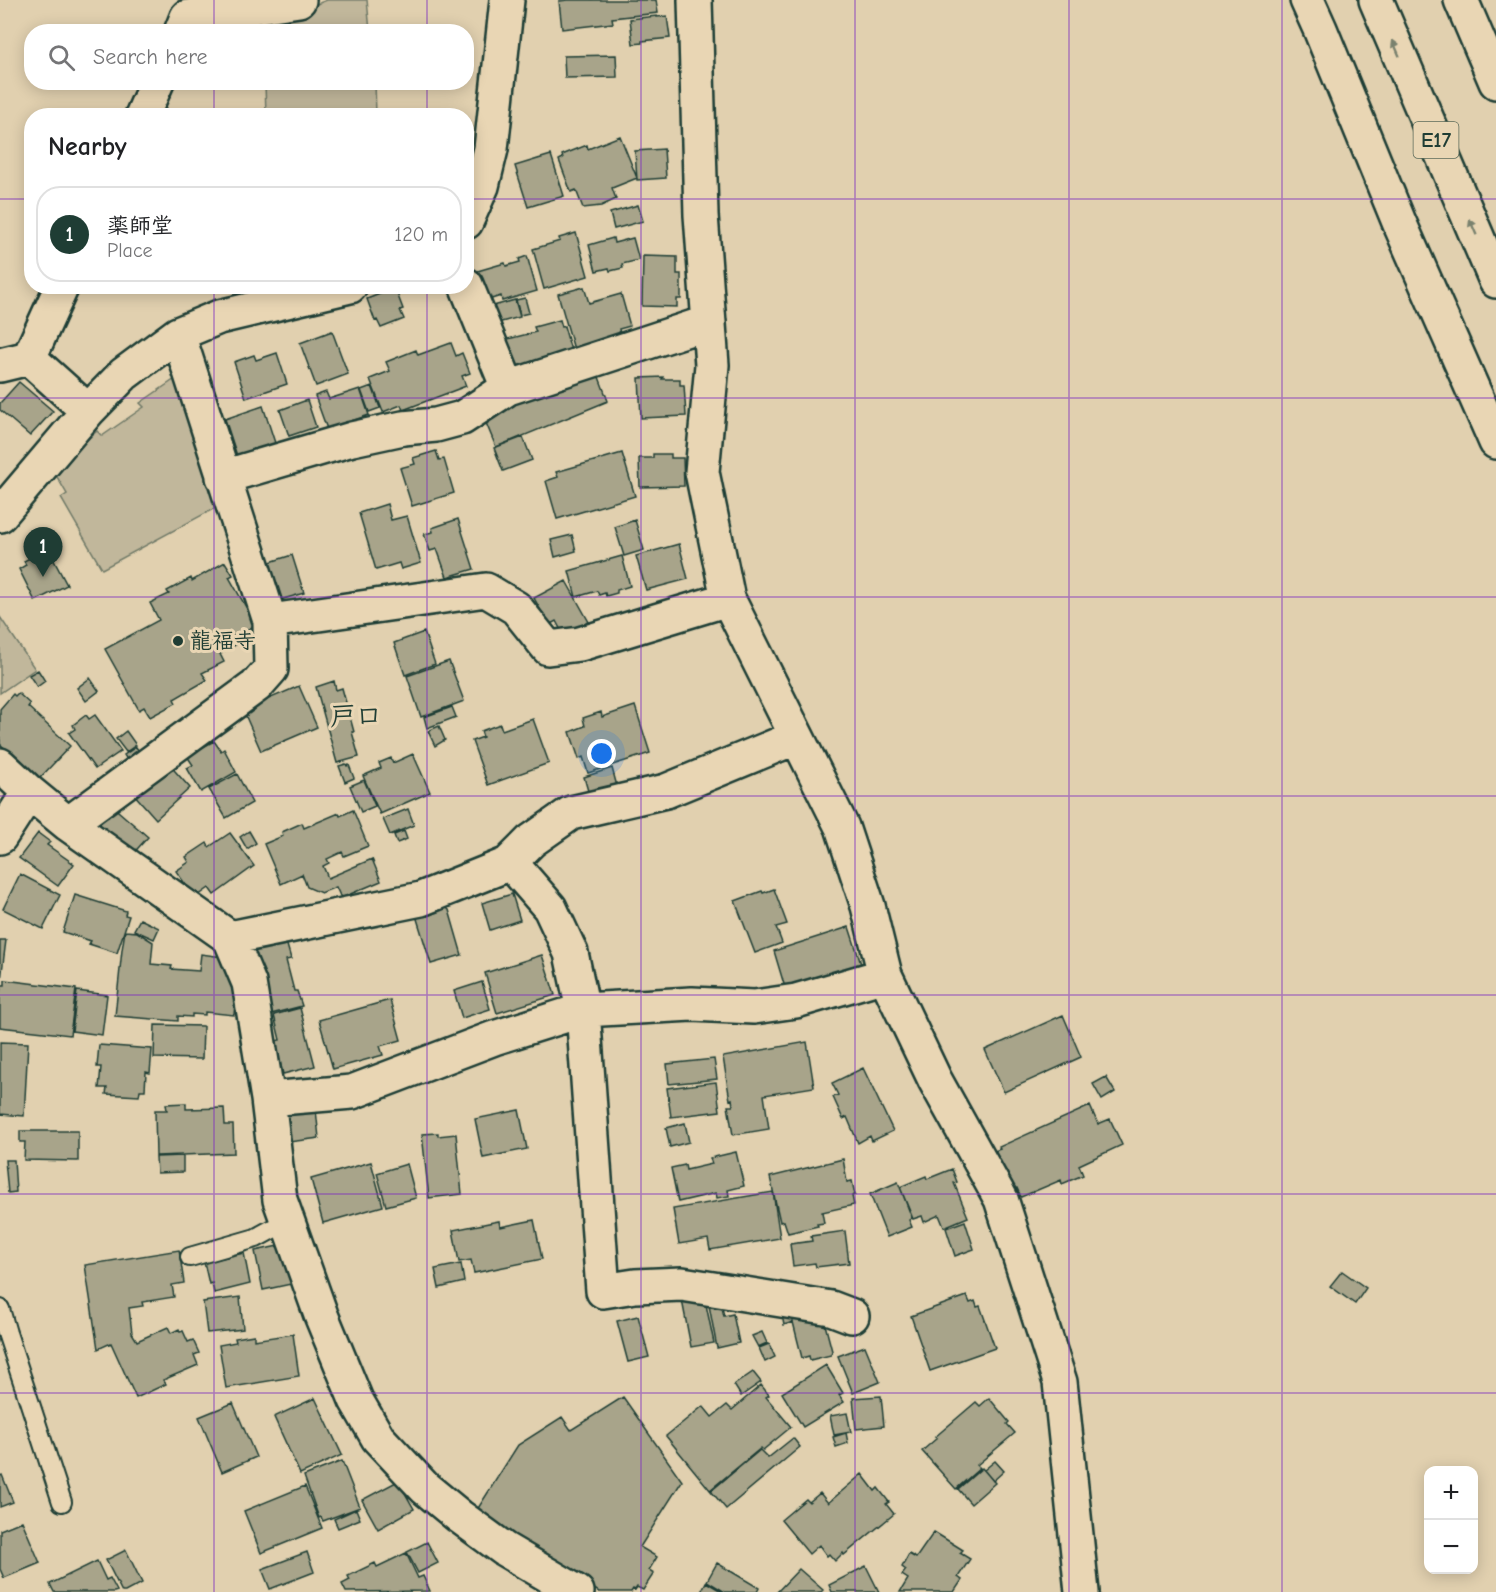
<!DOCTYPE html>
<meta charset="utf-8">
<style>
:root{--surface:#fff;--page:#f2f2f2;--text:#202124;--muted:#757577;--line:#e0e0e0;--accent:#1f3d34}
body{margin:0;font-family:"Comic Neue","Klee One",sans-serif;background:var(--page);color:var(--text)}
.controls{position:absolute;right:18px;bottom:18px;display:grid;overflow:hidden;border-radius:12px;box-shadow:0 3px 15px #0003}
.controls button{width:54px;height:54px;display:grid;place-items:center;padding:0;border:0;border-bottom:2px solid var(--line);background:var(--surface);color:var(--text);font:30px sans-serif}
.you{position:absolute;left:602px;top:754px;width:21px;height:21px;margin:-15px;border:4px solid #fff;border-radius:50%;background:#1a73e8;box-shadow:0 0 0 9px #1a73e833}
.badge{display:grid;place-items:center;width:39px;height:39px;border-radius:50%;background:var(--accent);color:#fff;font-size:20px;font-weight:700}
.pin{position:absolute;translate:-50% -50px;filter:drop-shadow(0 2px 3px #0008)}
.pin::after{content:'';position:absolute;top:32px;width:21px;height:18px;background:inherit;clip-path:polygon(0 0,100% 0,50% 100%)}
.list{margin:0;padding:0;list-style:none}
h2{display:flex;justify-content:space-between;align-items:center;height:78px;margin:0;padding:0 24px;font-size:26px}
h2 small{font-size:20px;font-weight:400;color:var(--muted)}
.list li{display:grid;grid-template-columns:39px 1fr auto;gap:18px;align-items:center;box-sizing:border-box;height:96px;margin:0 12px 12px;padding:0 12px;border:2px solid var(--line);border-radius:24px}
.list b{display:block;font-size:22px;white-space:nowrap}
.list p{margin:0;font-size:20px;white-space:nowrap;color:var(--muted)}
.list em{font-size:20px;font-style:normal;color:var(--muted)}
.icon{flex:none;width:33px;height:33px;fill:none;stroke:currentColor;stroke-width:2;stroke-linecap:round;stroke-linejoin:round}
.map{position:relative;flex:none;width:1496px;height:1592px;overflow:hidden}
.search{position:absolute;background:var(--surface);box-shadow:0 3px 15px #0003;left:24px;top:24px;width:450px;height:66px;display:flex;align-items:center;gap:15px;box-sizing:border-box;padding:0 21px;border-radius:24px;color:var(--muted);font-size:22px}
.panel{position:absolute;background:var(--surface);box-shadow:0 3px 15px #0003;left:24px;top:108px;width:450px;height:186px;border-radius:24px}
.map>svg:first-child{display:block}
.green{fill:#c1b79b;stroke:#707a68;stroke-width:1.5}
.building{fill:#a8a48a;stroke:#1f3d34;stroke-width:1.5}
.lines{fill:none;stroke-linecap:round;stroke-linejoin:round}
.service-casing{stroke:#1f3d34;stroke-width:22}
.minor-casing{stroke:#1f3d34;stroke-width:38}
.motorway-casing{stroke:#1f3d34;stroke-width:38}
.service{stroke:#e9d6b4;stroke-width:18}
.minor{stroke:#e9d6b4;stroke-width:33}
.motorway{stroke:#e9d6b4;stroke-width:33}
.oneway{fill:#7a826e}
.grid{fill:none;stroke:#7b2cbf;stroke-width:1.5;stroke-opacity:0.55}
.poi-dot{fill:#1f3d34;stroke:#e9d6b4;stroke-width:2}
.labels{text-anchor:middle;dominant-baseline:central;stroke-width:6;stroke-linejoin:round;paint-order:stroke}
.shield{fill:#e9d6b4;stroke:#5c6b5a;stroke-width:1.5}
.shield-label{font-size:21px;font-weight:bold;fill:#1f3d34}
.poi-label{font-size:22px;font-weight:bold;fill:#1f3d34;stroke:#e9d6b4;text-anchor:start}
.quarter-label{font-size:26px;font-weight:bold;fill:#1f3d34;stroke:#e9d6b4}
</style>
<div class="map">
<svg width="1496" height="1592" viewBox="0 0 1496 1592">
<rect width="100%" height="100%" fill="#e1d0af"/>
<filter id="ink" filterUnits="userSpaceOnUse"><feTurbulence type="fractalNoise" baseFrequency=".0167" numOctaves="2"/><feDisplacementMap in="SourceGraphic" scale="12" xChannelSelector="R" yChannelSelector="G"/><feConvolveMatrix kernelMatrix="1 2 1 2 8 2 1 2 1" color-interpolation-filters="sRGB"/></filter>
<g filter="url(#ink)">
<path class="green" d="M327,0H367L370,31H265L264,15L309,7Z
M265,83H375L376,115H266Z
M181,375L221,505L102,569L61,498L67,494L53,470L97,431L102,436L144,407L140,403Z
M0,617L35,669L0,693Z"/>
<path class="building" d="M568,0H656L658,13L612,18L613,23L562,29L559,1Z
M657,16V17L667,16L670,38L642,41V43L633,44L630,19Z
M616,55L617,77L565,78L564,56Z
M620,136L637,178L612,188L616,199L601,206L583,208L576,190L571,192L559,160L563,158L562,155L587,145L588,149Z
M664,149L666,178L637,180L635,151Z
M551,155L564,196L528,207L515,166Z
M638,205L643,221L614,229L610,213Z
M576,233L588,276L544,289L533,249L560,241L559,238Z
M613,238L614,243L633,238L639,260L622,264L623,268L610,271L609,268L596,271L589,245Z
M527,256L537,291L502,301L501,296L485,301L474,272L505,263L506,266L520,262L519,259Z
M643,256L677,257V274H681V299H677V307L642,306Z
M584,287L589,303L621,294L630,326L619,329L620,334L575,353L558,294Z
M395,288L403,309L400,310L404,319L381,328L377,320L375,321L367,299Z
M525,298L529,313L520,315L516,300Z
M515,300L520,317L490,325L486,308Z
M560,320L562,327L564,326L572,354L524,368L523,364L515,367L504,340L536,332L534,327Z
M332,331L348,374L316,386L300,343Z
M451,343L456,356L462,353L470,373L462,376L466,386L403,410L401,405L383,412L370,379L390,371L386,362L416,350L418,355Z
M277,353L287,384L246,398L234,362L254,355L256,360Z
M596,369L608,401L496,447L484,418L546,386Z
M663,377L662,379H680V385H684L686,416L641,418L639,378Z
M19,382L53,411L30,436L0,410V403Z
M372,386L380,408L369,412L361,390Z
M360,389L369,415L327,429L315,396L326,392L329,399Z
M307,400L316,427L289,436L280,410Z
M263,406L276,446L239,462L225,419Z
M523,437L532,460L503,471L494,448Z
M436,451L439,460L444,459L454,493L412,506L400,468L415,464L413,458Z
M622,453L635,496L557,519L546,481L558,477L556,472Z
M653,454H671V458H683L684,486L640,487L639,458H653Z
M387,504L391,520L407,516L421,563L401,569L399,563L376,570L359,513Z
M458,519L474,569L447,577L437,549L430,551L424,534L433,532L432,528Z
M635,520L644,550L624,556L615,527Z
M572,535L576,551L555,557L551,540Z
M679,544L688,579L646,590L636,556Z
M40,552L42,557L50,553L67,585L35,601L19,569L26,565L24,561Z
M292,555L304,593L273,602L261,565Z
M622,556L630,586L617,590V593L606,596L605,593L599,595L597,591L576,597L569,571Z
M225,562L233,575L229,577L256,625L233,637L237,644L220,654L224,662L202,673L207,680L174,699L176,703L150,717L144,707L139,710L105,649L159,620L150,603L169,594L167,591L191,578L192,581Z
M566,581L589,622L564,636L556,621L549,625L534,598Z
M424,632L435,664L405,675L394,643Z
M449,661L464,701L421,717L407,676Z
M38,670L45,681L37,687L29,675Z
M90,678L99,691L86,701L77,688Z
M334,681L336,690L342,688L354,732H352L359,757L337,763L316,687Z
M299,686L317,727L261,751L243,710Z
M18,693L30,704L28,707L70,746L39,779L0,744V709L13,694L15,696Z
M635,706L650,753L588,773L583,757L579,759L570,732L585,726L583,718L601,712L602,717Z
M452,707L456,717L427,728L424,717Z
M86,715L89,719L95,715L121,751L95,769L69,733L75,729L73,725Z
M533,719L549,763L488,785L472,741L483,737L481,731L500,724L502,730Z
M439,726L445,740L435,746L428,731Z
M126,731L136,745L126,752L116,739Z
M214,741L221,751L224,749L236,772L201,792L187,768L193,765L187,756Z
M136,747L141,754L129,763L124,755Z
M413,754L430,792L380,814L363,776L381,768L379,763L391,758L393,763Z
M167,762L190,788L156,819L133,793Z
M346,764L347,766L349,765L354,778L345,782L339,766Z
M612,768L618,790L590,798L584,777Z
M237,774L252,803L226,818L209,789Z
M364,780L375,806L361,812L350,786Z
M111,805L148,837L129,858L92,826Z
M408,809L414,825L390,835L383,819Z
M353,810L368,846L344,856L342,852L327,859L329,863L323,866L328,878L372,859L381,881L341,898L336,887L321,893L307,887L302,874L281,884L264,844L283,836L282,832L302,823L304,828L339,813L340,816Z
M249,831L256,843L247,849L240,837Z
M404,831L407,839L397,843L394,835Z
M38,833L50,842L47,845L74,864L58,886L19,858Z
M230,833L254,866L214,895L209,888L195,898L176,871L189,862L186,857L207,843L209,847Z
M20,874L60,895L43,929L3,909Z
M774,889L787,924L776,927L782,943L755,953L735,901L762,891L763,893Z
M512,894L520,920L490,930L482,903Z
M75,895L126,911L125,915L129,916L117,953L89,944L91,941L63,932Z
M440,901L449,910L462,955L431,964L414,909Z
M140,919L159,928L154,939L134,930Z
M849,927L862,967L786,991L774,951Z
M125,931L137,932L153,942L151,964L172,966L171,969L199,971L201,954L223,957L236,989L234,1015L205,1012V1015L192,1014V1017L178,1016V1021L115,1016L122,950Z
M285,938L291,959L286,960L294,991H297L302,1006L271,1014L254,946Z
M0,940H6L0,988Z
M542,955L555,995L497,1013L485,973Z
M5,980L76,989L70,1035L0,1027V995L1,985H5Z
M482,982L490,1009L462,1018L454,991Z
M77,991L107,995L102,1035L72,1031Z
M390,1000L401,1040L380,1046L383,1055L333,1069L319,1020Z
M300,1008L315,1066L283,1074L275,1041L280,1040L274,1015Z
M1063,1015L1081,1057L1004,1092L985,1050Z
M155,1025L203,1026L202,1059L154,1058Z
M0,1042L28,1043L24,1116L0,1114Z
M807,1042L814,1087L764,1095L769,1129L733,1135L728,1106H733L732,1099L730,1100L723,1057Z
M99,1045L152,1049L150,1073L146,1072L145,1090H140L139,1096L106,1094L107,1088H99L101,1067H97Z
M714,1059L717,1079L669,1084L667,1064Z
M863,1068L893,1131L872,1141L870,1136L858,1143L847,1117L843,1119L833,1097L838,1095L832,1083Z
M1106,1077L1115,1092L1102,1100L1093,1084Z
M716,1082L720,1111L671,1117L667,1088Z
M186,1103V1109L224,1108L225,1125H233L234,1153L156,1156L155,1110H167L166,1104Z
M1090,1106L1098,1124L1110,1119L1122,1145L1079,1165L1083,1175L1062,1184L1061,1180L1021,1197L1017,1188L1010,1192L992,1152L1000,1149L999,1147Z
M316,1110L319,1138L289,1142L285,1113Z
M519,1110L527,1149L483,1158L475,1119Z
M685,1123L689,1142L670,1147L666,1128Z
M20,1131H78V1161L24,1160L25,1142H20Z
M438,1133V1136L456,1134L462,1194L429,1198L422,1134Z
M736,1152L744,1186L728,1190L729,1196L717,1198L716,1193L678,1202L671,1168L685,1165L686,1170L712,1164L710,1158Z
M183,1156V1172L157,1173L156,1157Z
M843,1159L847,1182L852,1181L855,1195L852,1196L854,1205L822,1212L824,1223L817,1224L818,1226L788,1233L784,1221L780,1222L770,1177Z
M5,1160H14L16,1192L8,1193Z
M371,1162L383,1206L323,1223L311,1179Z
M407,1164L416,1198L386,1206L377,1173Z
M952,1169L957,1182L954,1183L968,1217L944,1227L939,1215L924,1222L922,1216L913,1219L900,1187L926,1176L927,1179Z
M898,1182L912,1218L909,1220L912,1227L887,1237L870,1194Z
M773,1192L780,1238L710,1250L708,1239L679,1244L673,1209Z
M534,1220L542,1259L474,1273L471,1260L459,1262L453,1230L499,1221L500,1227Z
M965,1221L974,1249L955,1256L946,1228Z
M845,1231L849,1263L816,1267L815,1263L793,1266L790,1244L812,1241L811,1236Z
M283,1245L291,1284L263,1290L255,1251Z
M179,1250L184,1283L172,1285L174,1297L142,1302L143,1306L129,1308L132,1333L137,1341L168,1327L171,1333L179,1329L180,1332L183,1331L188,1342L193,1340L199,1353L194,1355L198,1365L163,1380L166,1384L136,1398L111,1343L98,1349L85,1265Z
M244,1253L250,1284L214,1293L212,1283L209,1284L204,1262Z
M461,1264L464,1282L439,1288L435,1269Z
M1342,1271L1366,1288L1355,1304L1330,1286Z
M704,1295L714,1343L691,1347L682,1300Z
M967,1296L970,1303L975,1301L977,1307L980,1306L995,1348L930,1371L911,1316Z
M240,1297L243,1329L207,1333L203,1302Z
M720,1299L724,1316L733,1314L739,1343L717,1348L708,1300Z
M780,1306L822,1313L832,1351L831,1355L810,1360L809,1356L802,1358L793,1322L784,1325Z
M638,1316L649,1357L628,1362L617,1321Z
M762,1332L767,1343L758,1347L752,1336Z
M293,1334L299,1376L226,1388L219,1345L236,1342L235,1338L254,1335V1340Z
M769,1344L775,1357L765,1362L759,1348Z
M865,1346L880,1382L853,1393L838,1356Z
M826,1365L843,1393L839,1395L844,1402L803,1427L782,1393Z
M753,1372L761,1382L741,1396L734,1385Z
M761,1385L769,1395L766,1397L791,1427L763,1450L761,1448L710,1490L666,1436L703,1406L712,1417L727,1405L732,1410Z
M881,1396L884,1426L856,1429L853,1398Z
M623,1397L682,1481L640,1547L657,1557L649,1570L654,1573L643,1590L637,1587L635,1590L633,1589L631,1592H599L475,1513L518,1445L562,1417L571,1430Z
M315,1398L342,1455L300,1474L274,1417Z
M989,1398L1009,1422L1007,1424L1015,1433L977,1465L980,1468L956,1489L922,1451L937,1438L935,1437L976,1402L980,1406Z
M233,1403L256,1457L222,1472L199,1417Z
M847,1413L851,1432L834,1435L830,1416Z
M846,1433L848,1443L836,1447L833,1437Z
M793,1438L800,1447L726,1509L711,1491L760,1450L768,1458Z
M342,1461L360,1507L323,1521L321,1517L319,1518L304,1476Z
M995,1461L1004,1471L993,1481L984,1470Z
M982,1468L995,1483L971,1504L958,1489Z
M862,1474L875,1491L878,1488L889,1502L886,1504L894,1514L844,1555L843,1553L835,1561L829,1554L827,1556L819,1545L809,1554L781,1520L806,1499L809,1502L820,1493L828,1503Z
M2,1475L13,1502L0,1507V1476Z
M398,1481L414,1509L378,1529L362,1500Z
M305,1486L322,1528L261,1553L244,1511Z
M356,1509L360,1519L338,1528L334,1519Z
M22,1521L40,1563L4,1578L0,1569V1530Z
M934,1532L963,1550L960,1553L970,1559L958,1577L962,1580L954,1592H900L908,1579L902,1575L906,1570L902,1567L909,1554L916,1558Z
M427,1542L438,1563L418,1573L407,1552Z
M126,1550L142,1583L125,1592H122L106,1560Z
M307,1552L314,1572L270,1589L262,1569Z
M406,1553L418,1578L423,1576L430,1591L346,1592L342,1584L350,1580L348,1576L375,1563L377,1567Z
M97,1561L106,1580L110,1578L117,1591L114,1592H54L50,1584Z
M717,1563L759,1588L757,1592H725L707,1581Z
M866,1566L879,1592H832L829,1585Z
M799,1569L823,1590L821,1592H777Z
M706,1582L723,1592H701Z"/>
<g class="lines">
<defs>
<path id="service" d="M190,1257L256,1238L287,1221
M0,1309L7,1333L62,1502"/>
<path id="minor" d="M695,0L701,215L712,365L702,472L728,599L842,827L868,906L885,975L935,1080L1001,1199L1060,1382L1082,1592
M1307,0L1320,29L1399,222L1496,442
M181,32L187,17L299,0
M142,116L157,82
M466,222L482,186L491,149L507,0
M466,285L508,388
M178,334L270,621L486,590L516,608L548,648L580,644L728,599
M29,358L88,411
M0,365L29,358L62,286
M223,477L352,439L403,428L436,425L462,418L508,388L709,322
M0,515L88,411L124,374L178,334L219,317L350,286
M0,765L29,792L68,824L230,938L249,983L268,1099L280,1200L321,1315L356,1400L378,1438L425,1488L459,1516L504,1549L577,1592
M68,824L256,686L271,669L270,621
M0,837L29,792
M508,864L531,841L571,813L666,791L797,737
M230,938L421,899L508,864L517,870L550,908L571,953L583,1010L603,1291L635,1286L682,1284L831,1308L852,1316
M268,1099L352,1092L494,1038L583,1010L692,1004L754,1007L796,1001L885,975"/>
<path id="motorway" d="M1376,0L1496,281
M1461,0L1496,82"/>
</defs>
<use href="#service" class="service-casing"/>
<use href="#minor" class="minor-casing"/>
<use href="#motorway" class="motorway-casing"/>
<use href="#service" class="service"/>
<use href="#minor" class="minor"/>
<use href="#motorway" class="motorway"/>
</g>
<defs><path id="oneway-solid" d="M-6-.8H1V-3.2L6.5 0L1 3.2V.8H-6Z" transform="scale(1.5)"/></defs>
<g class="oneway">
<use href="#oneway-solid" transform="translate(1396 48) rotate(-113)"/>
<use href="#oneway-solid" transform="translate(1473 227) rotate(-113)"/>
</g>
</g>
<path class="grid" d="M214,0V32M427,0V32M641,0V1592M855,0V1592M1069,0V1592M1282,0V1592M214,82V116M427,82V116M0,199H32M466,199H1496M214,286V1592M427,286V1592M0,398H1496M0,597H1496M0,796H1496M0,995H1496M0,1194H1496M0,1393H1496"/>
<circle class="poi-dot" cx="178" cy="641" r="6"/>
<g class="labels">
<rect class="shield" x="1413.5" y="122" width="45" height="36" rx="4.5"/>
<g class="shield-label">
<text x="1436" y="140">E17</text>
</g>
<g class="poi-label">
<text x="190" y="641">龍福寺</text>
</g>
<g class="quarter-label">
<text x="356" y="717">戸口</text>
</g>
</g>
</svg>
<div class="controls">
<button>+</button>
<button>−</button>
</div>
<div class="you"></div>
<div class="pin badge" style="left:43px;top:577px">1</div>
<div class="search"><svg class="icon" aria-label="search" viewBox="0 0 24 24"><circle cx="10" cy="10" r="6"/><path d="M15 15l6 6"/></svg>Search here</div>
<section class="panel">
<h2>Nearby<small></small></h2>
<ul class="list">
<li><span class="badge">1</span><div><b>薬師堂</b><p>Place</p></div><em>120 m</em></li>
</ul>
</section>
</div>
